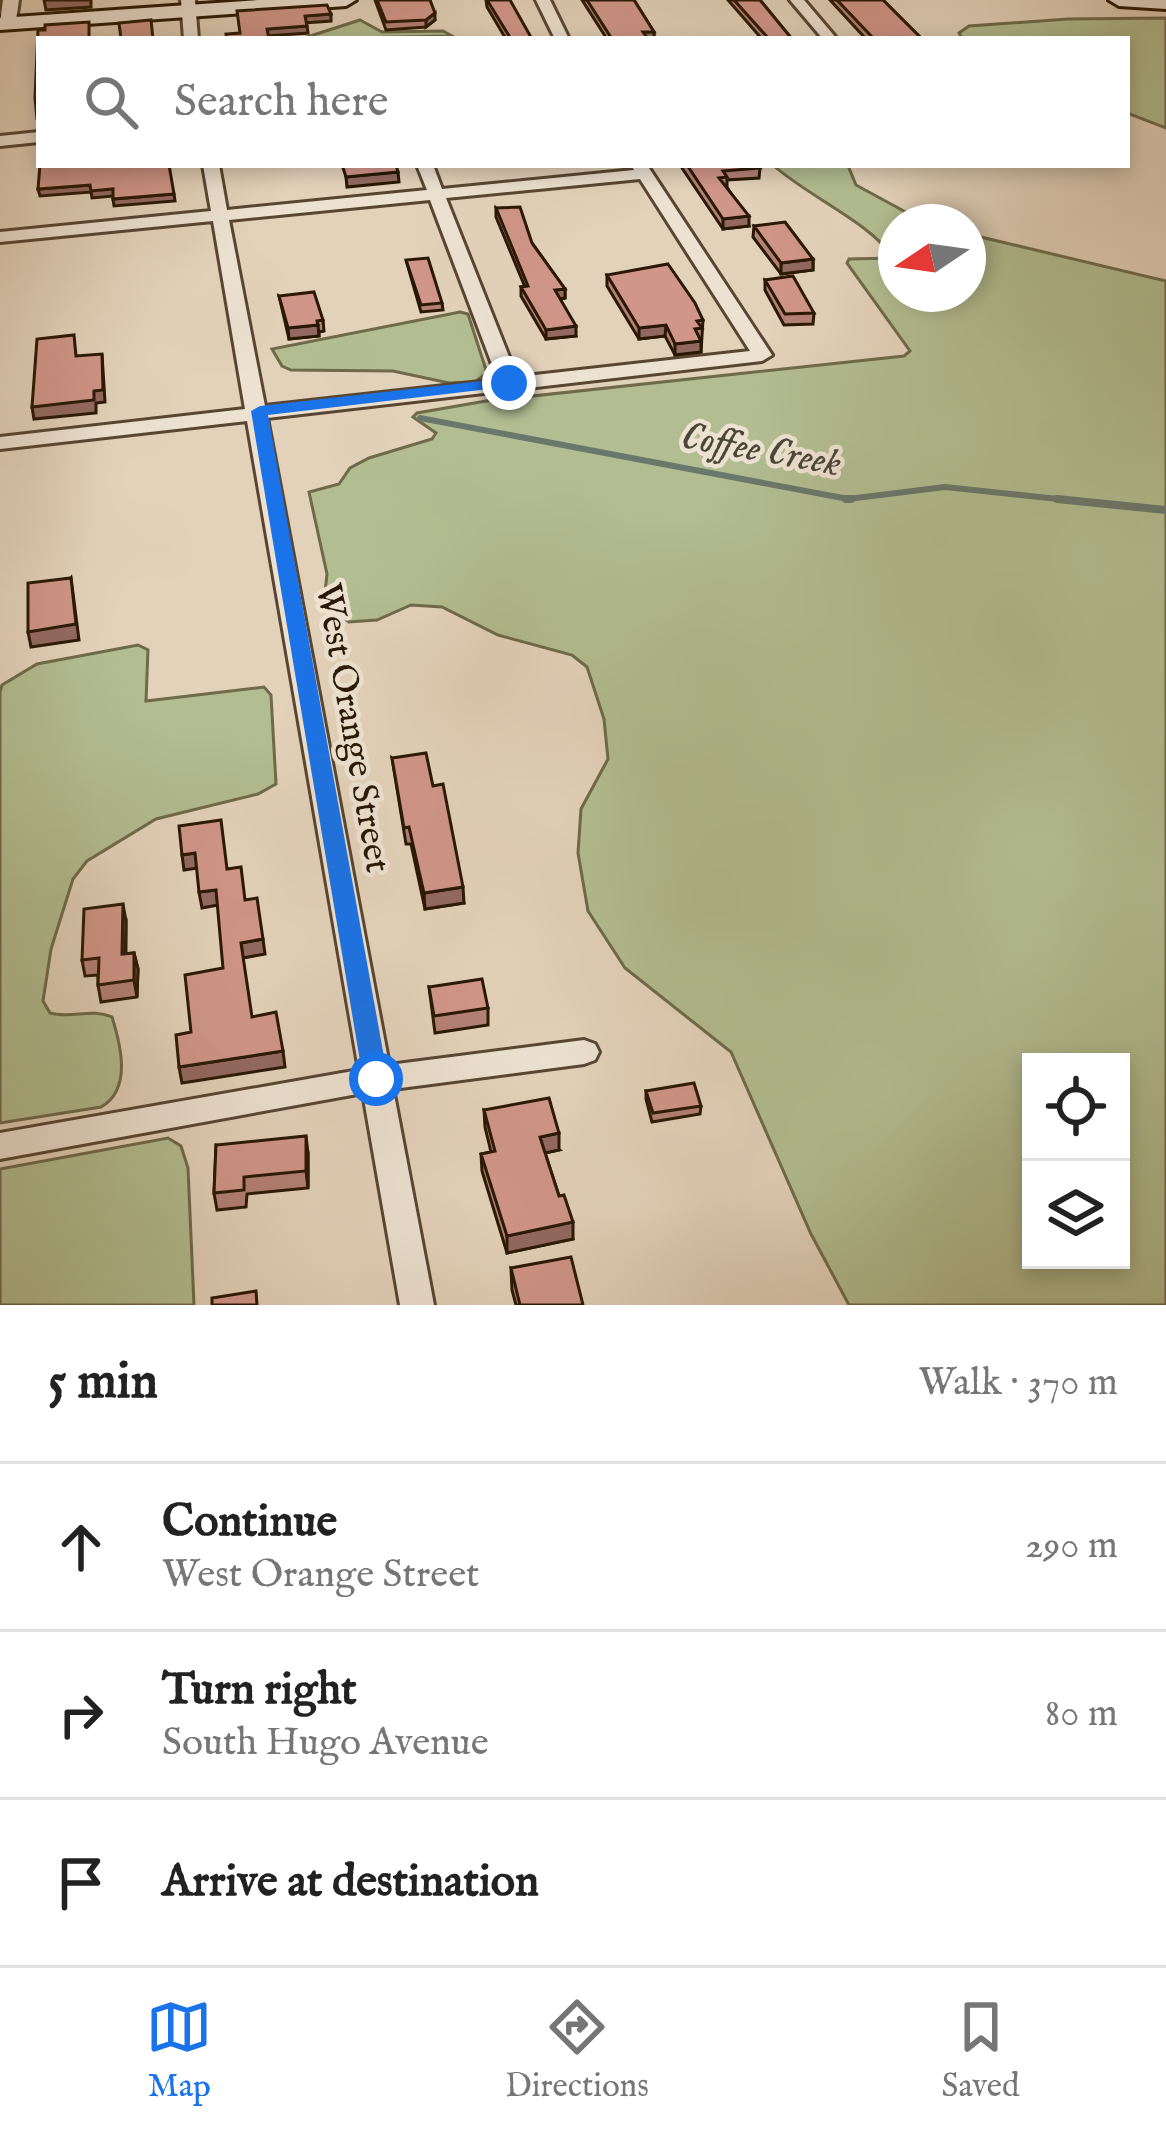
<!DOCTYPE html>
<meta charset="utf-8">
<style>
:root{--surface:#fff;--page:#f6f6f6;--text:#222;--muted:#767676;--line:#e0e0e0;--accent:#1a73e8}
body{margin:0;font-family:"IM FELL English",serif;background:var(--page);color:var(--text)}
.controls{position:absolute;right:36px;bottom:36px;display:grid;overflow:hidden;border-radius:0px;box-shadow:0 6px 18px #0003}
.controls button{width:108px;height:108px;display:grid;place-items:center;padding:0;border:0;border-bottom:3px solid var(--line);background:var(--surface);color:var(--text);font:60px sans-serif}
.compass{position:absolute;left:878px;top:204px;width:108px;height:108px;border-radius:50%;background:var(--surface);box-shadow:0 6px 18px #0003;rotate:257deg}
.stop{position:absolute;width:36px;height:36px;margin:-27px;border:9px solid #1a73e8;border-radius:50%;background:#fff}
.stop.end{background:#1a73e8;border-color:#fff;box-shadow:0 3px 12px #0008}
.list{margin:0;padding:0;list-style:none}
h2{display:flex;justify-content:space-between;align-items:center;height:156px;margin:0;padding:0 48px;font-size:51px}
h2 small{font-size:39px;font-weight:400;color:var(--muted)}
.list li{display:grid;grid-template-columns:78px 1fr auto;gap:36px;align-items:center;box-sizing:border-box;height:168px;padding:0 48px;border-top:3px solid var(--line)}
.list b{display:block;font-size:45px;white-space:nowrap}
.list p{margin:0;font-size:39px;white-space:nowrap;color:var(--muted)}
.list em{font-size:39px;font-style:normal;color:var(--muted)}
.icon{flex:none;width:66px;height:66px;fill:none;stroke:currentColor;stroke-width:2;stroke-linecap:round;stroke-linejoin:round}
.map{position:relative;flex:none;width:1166px;height:1305px;overflow:hidden}
.search{position:absolute;background:var(--surface);box-shadow:0 6px 18px #0003;left:36px;right:36px;top:36px;height:132px;display:flex;align-items:center;gap:30px;box-sizing:border-box;padding:0 42px;border-radius:0px;color:var(--muted);font-size:45px}
.sheet{height:660px;background:var(--surface)}
nav{display:flex;justify-content:space-around;align-items:center;box-sizing:border-box;height:168px;border-top:3px solid var(--line);background:var(--surface);font-size:33px;color:var(--muted)}
nav a{display:grid;justify-items:center;gap:6px}
nav .on{color:var(--accent)}
.map>svg:first-child{display:block}
.green{fill:#b2bd91;stroke:#6e6a4a;stroke-width:3;fill-rule:evenodd}
.lines{fill:none;stroke-linecap:round;stroke-linejoin:round}
.stream-far1{stroke:#6a786b;stroke-width:6}
.stream{stroke:#6a786b;stroke-width:8}
.minor-casing{stroke:#584632;stroke-width:6}
.tertiary-casing{stroke:#584632;stroke-width:6}
.secondary-casing{stroke:#291804;stroke-width:6}
.minor{fill:#ede2d2;fill-rule:evenodd}
.tertiary{fill:#ede2d2;fill-rule:evenodd}
.secondary{fill:#ede2d2;fill-rule:evenodd}
.wall{fill:#b38176;stroke:#291804;stroke-width:3}
.shaded-wall{fill:#926960;stroke:#291804;stroke-width:3}
.building{fill:#d09689;stroke:#291804;stroke-width:3}
.route{fill:#1a73e8}
.labels{text-anchor:middle;dominant-baseline:central;stroke-width:9;stroke-linejoin:round;paint-order:stroke}
.street-label{font-size:36px;fill:#291804;stroke:#ede2d2}
.water-label{font-size:39px;font-style:italic;fill:#494837;stroke:#ede2d2}
</style>
<div class="map">
<svg width="1166" height="1305" viewBox="0 0 1166 1305">
<rect width="100%" height="100%" fill="#e3d2ba"/>
<filter id="stains"><feTurbulence type="fractalNoise" baseFrequency=".00167" numOctaves="4"/><feColorMatrix values="0 0 0 0 .2 0 0 0 0 .09 0 0 0 0 .02 0 0 0 .5 -.17"/></filter>
<radialGradient id="worn" r=".72"><stop offset=".6" stop-color="#630" stop-opacity="0"/><stop offset="1" stop-color="#630" stop-opacity=".3"/></radialGradient>
<path class="green" d="M1166,18V128L1127,113V39H962L959,33L969,26L1068,19Z
M360,20L382,32L443,31L452,36L301,39Z
M773,165H852L849,168L856,185L924,222H896V294H968V234L1166,281V1305H849L811,1234L731,1052L625,968L588,911L578,853L581,809L608,759L604,719L587,667L572,655L498,635L442,607L411,605L377,620L349,622L335,612L325,592L327,574L309,492L339,484L350,468L369,458L432,439L436,433L413,417L417,413L486,401L904,356L910,351L847,263L849,259L893,258C873,224 807,196 773,165ZM1031,1062H1121V1260H1031Z
M460,312L468,314L487,373L475,382L449,383L393,371L291,370L282,366L272,349Z
M138,645L148,650L146,701L264,687L271,695L276,784L258,794L156,819L87,861L73,879L51,949L43,1001L50,1013C72,1019 91,1008 112,1017C121,1046 132,1089 101,1107L0,1123V692L2,685L37,664Z
M168,1138L181,1146L188,1168L194,1305H0V1169Z"/>
<g class="lines">
<path class="stream-far1" d="M420,418L848,499L945,487L1086,502"/>
<path class="stream" d="M846,499H851
M1057,499L1166,510"/>
<defs>
<path id="minor" d="M181,0H195L198,39H184Z
M536,0H550L569,39H555Z
M790,0H804L837,39H823Z
M39,132V142L0,146V136Z
M203,165H219L227,210L427,190L417,165H433L442,189L634,170L631,165H647L772,355L762,361L267,418L389,1065L584,1040L595,1044L599,1052L595,1060L584,1064L393,1089L434,1305H400L363,1093L0,1159V1133L359,1070L247,421L0,449V437L245,409L213,221L0,242V232L211,211ZM640,179L750,351L517,377L446,198ZM430,200L498,380L265,406L229,220Z"/>
<path id="tertiary" d="M3,0H19L15,27L0,23Z"/>
<path id="secondary" d="M259,0H356L346,6L0,30V18Z
M1109,0H1166V9L1119,6Z"/>
</defs>
<use href="#minor" class="minor-casing"/>
<use href="#tertiary" class="tertiary-casing"/>
<use href="#secondary" class="secondary-casing"/>
<use href="#minor" class="minor"/>
<use href="#tertiary" class="tertiary"/>
<use href="#secondary" class="secondary"/>
</g>
<path class="wall" d="M375,0H430L435,20L426,27L386,30Z
M486,0L532,39H506L487,7Z
M582,0H634L654,32V39H607Z
M728,0H760L792,39H762Z
M830,0H883L922,39H866Z
M680,165H758L760,168L759,178L727,180V187L749,226L723,229Z
M496,208L532,243L565,289V298L560,299L576,336L546,339L521,296V287H525L496,217Z
M754,226L813,259V270L781,274L753,237Z
M406,260L442,303L443,310L421,312Z
M607,275L703,320L701,352L675,355L665,336L639,339L607,286Z
M765,280L814,313L813,324L784,325L765,290Z
M279,296L323,320L324,331L319,332V336L289,339Z
M392,758L433,786L464,903L425,909L411,844H406Z
M126,921V954L134,953L138,969L137,997L101,1002L98,985V975L85,976L82,960Z
M429,987L488,1008V1025L435,1033Z
M646,1091L701,1106L700,1114L652,1122L646,1099Z
M484,1110L559,1150L545,1153L573,1239L507,1253L482,1171L481,1154L491,1152L485,1127Z
M216,1145L308,1153V1188L247,1194L246,1207L217,1210L214,1193Z
M511,1268L583,1305H516L512,1290Z"/>
<path class="shaded-wall" d="M44,0H91V7L46,10Z
M435,13V20L426,27V20Z
M331,14V21L305,23V16Z
M307,26L308,33L267,36V29Z
M643,32H654V39H643Z
M398,172L399,182L347,187L346,177Z
M90,185L113,189L114,196L92,198L91,192L40,196L38,189Z
M174,194L175,201L114,206L113,199Z
M749,216V226L723,229V219Z
M813,259V270L781,274V263Z
M565,289V298L555,300V290Z
M318,325L319,336L289,339L288,328Z
M666,325L665,336L639,339V328Z
M576,326V336L546,339V330Z
M701,341V352L675,355V344Z
M102,354L105,402L96,403V413L34,419L32,407L94,391Z
M71,578L79,640L31,647L28,632Z
M195,853L198,868L184,870L182,855Z
M463,887L464,903L425,909L424,893Z
M216,890L218,905L202,908L199,892Z
M123,904L126,921L125,971L122,954Z
M263,939L265,954L243,958L241,943Z
M134,953L138,969L137,997L134,980Z
M283,1051L285,1067L182,1083L179,1067Z
M559,1133V1150L540,1154V1137Z
M306,1136L308,1153V1188L306,1171Z
M573,1222V1239L507,1253V1236Z"/>
<path class="building" d="M377,0H430L435,13L426,20L386,22Z
M487,0H510L532,39H511Z
M587,0H634L654,32H643L648,39H612Z
M734,0H760L792,39H769Z
M837,0H883L922,39H874Z
M327,5L331,14L305,16L307,26L267,29L269,39H227L226,34L240,33L237,11Z
M151,20L153,39H121L119,23Z
M89,22V39H39V122L37,119L35,98L38,30H45V25Z
M40,165H169L174,194L113,199V189L91,191L90,185L38,189Z
M342,165H396L398,172L346,177Z
M687,165H758L760,168L723,171L727,177L719,178L749,216L723,219Z
M520,207L532,243L565,289L555,290L576,326L546,330L521,287L528,286L496,208Z
M785,222L813,259L781,263L754,226Z
M428,258L442,303L421,305L406,260Z
M668,264L695,303L703,320L697,321L702,328L695,329L701,341L675,344L666,325L639,328L607,275Z
M793,276L814,313L785,314L765,280Z
M314,292L323,320L317,321L318,325L288,328L279,296Z
M74,335L76,356L102,354L103,390L94,391V400L32,407L37,339Z
M71,578L76,624L28,632V583Z
M426,753L433,786L443,784L463,887L424,893L409,827L404,828L392,758Z
M221,820L227,869L241,867L245,900L257,898L263,939L241,943L252,1017L276,1012L283,1051L179,1067L176,1035L191,1032L185,975L223,968L216,890L199,892L195,853L182,855L179,826Z
M123,904L122,954L134,953V980L98,985L99,958L82,960L84,909Z
M482,979L488,1008L434,1016L429,987Z
M694,1083L701,1106L653,1113L646,1091Z
M549,1098L559,1133L540,1137L559,1196L564,1195L573,1222L507,1236L481,1154L495,1151L484,1110Z
M306,1136V1171L244,1177V1190L214,1193L216,1145Z
M571,1257L583,1305H520L511,1268Z
M256,1291L257,1305H212V1298Z"/>
<path class="route" d="M509,378L517,383L515,386L268,415L388,1079L376,1089L363,1079L251,411L260,406Z"/>
<g class="labels">
<g class="street-label">
<text transform="translate(352 728) rotate(80)">West Orange Street</text>
</g>
<g class="water-label">
<text transform="translate(761 451) rotate(10)">Coffee Creek</text>
</g>
</g>
<rect width="100%" height="100%" filter="url(#stains)"/>
<rect width="100%" height="100%" fill="url(#worn)"/>
</svg>
<div class="controls">
<button><svg class="icon" aria-label="locate" viewBox="0 0 24 24"><circle cx="12" cy="12" r="6"/><path d="M12 2v4M12 18v4M2 12h4M18 12h4"/></svg></button>
<button><svg class="icon" aria-label="layers" viewBox="0 0 24 24"><path d="M12 4l9 5-9 5-9-5zM3 14l9 5 9-5"/></svg></button>
</div>
<svg class="compass" viewBox="-18 -18 36 36"><path d="M0-13l5 13h-10z" fill="#e53935"/><path d="M0 13l5-13h-10z" fill="#767676"/></svg>
<div class="stop" style="left:376px;top:1079px"></div>
<div class="stop end" style="left:509px;top:383px"></div>
<div class="search"><svg class="icon" aria-label="search" viewBox="0 0 24 24"><circle cx="10" cy="10" r="6"/><path d="M15 15l6 6"/></svg>Search here</div>
</div>
<section class="sheet">
<h2>5 min<small>Walk · 370 m</small></h2>
<ul class="list">
<li><svg class="icon" aria-label="ahead" viewBox="0 0 24 24"><path d="M12 20V5M6 11l6-6 6 6"/></svg><div><b>Continue</b><p>West Orange Street</p></div><em>290 m</em></li>
<li><svg class="icon" aria-label="right" viewBox="0 0 24 24"><path d="M7 20v-9h11M14 6l5 5-5 5"/></svg><div><b>Turn right</b><p>South Hugo Avenue</p></div><em>80 m</em></li>
<li><svg class="icon" aria-label="arrive" viewBox="0 0 24 24"><path d="M6 21V4h12l-3 4 3 4H6"/></svg><div><b>Arrive at destination</b></div></li>
</ul>
</section>
<nav>
<a class="on"><svg class="icon" aria-label="map" viewBox="0 0 24 24"><path d="M3 6l6-2 6 2 6-2v14l-6 2-6-2-6 2zM9 4v14M15 6v14"/></svg>Map</a>
<a><svg class="icon" aria-label="directions" viewBox="0 0 24 24"><path d="M12 3l9 9-9 9-9-9zM9 14v-3h6M13 9l2 2-2 2"/></svg>Directions</a>
<a><svg class="icon" aria-label="saved" viewBox="0 0 24 24"><path d="M7 4h10v16l-5-4-5 4z"/></svg>Saved</a>
</nav>
